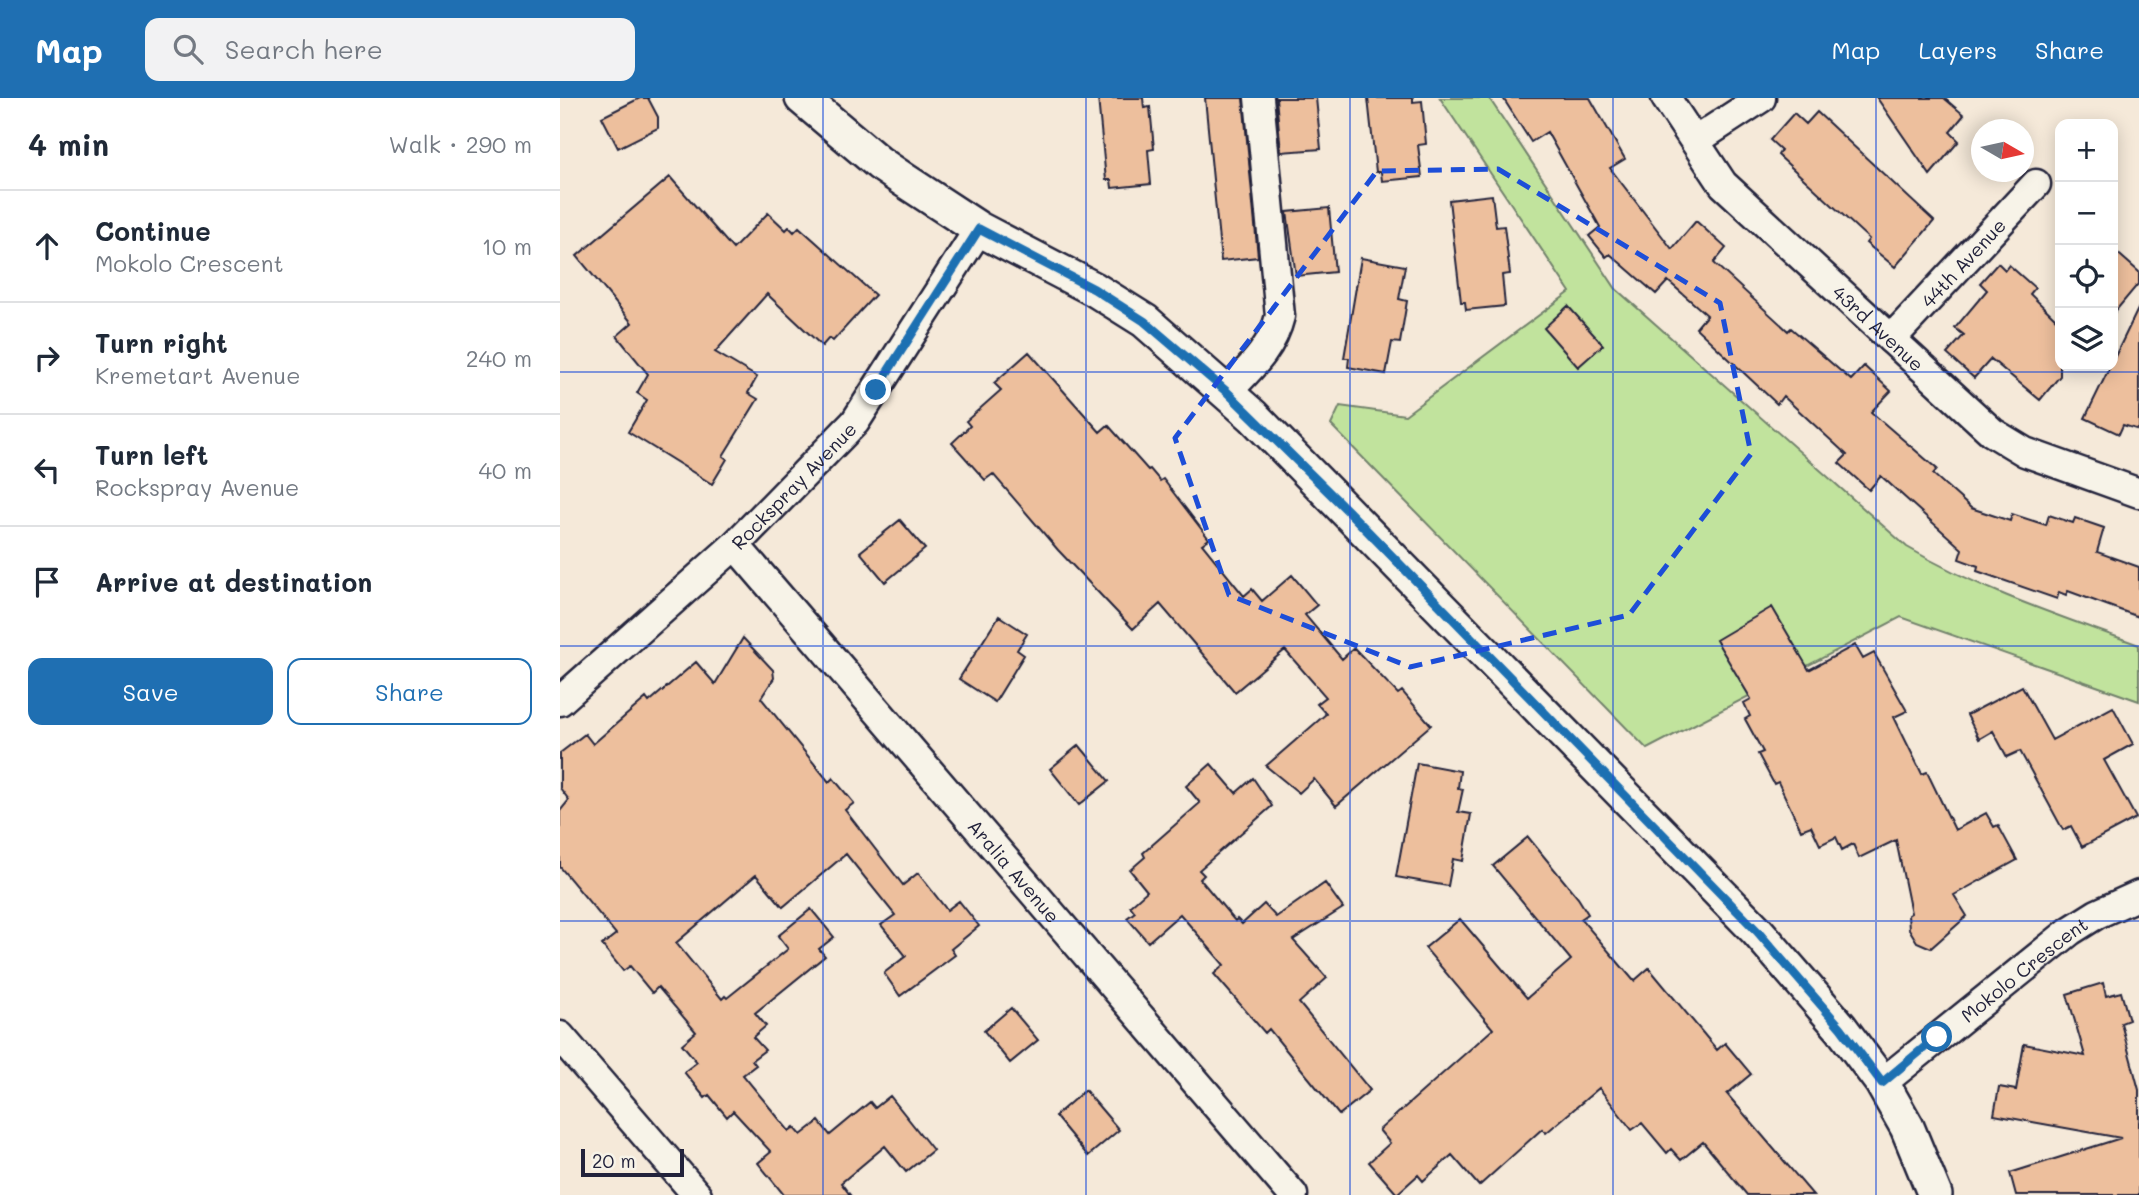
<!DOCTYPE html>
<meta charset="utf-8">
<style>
:root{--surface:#fff;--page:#f2f2f3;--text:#1f2937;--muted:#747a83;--line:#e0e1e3;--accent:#1f6fb2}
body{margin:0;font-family:Mali,sans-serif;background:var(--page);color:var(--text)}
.controls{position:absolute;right:21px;top:21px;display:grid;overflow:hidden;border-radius:14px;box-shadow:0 4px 18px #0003}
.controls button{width:63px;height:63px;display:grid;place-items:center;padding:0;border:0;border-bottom:2px solid var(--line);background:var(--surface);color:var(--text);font:35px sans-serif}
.compass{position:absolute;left:1411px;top:21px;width:63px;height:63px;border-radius:50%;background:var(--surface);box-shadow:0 4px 18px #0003;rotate:99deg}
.scale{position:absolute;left:21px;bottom:18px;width:103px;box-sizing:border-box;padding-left:7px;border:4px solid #22223b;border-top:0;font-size:19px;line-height:24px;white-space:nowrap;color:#22223b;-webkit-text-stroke:5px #f7f3e8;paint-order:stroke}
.stop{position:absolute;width:21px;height:21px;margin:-16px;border:5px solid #1f6fb2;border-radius:50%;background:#fff}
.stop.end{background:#1f6fb2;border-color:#fff;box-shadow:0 2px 7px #0008}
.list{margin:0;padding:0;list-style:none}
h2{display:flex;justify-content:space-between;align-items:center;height:91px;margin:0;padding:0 28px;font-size:30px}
h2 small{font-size:23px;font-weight:400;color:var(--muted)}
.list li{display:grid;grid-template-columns:46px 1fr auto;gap:21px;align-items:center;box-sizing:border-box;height:112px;padding:0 28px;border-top:2px solid var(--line)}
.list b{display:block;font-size:26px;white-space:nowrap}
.list p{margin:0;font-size:23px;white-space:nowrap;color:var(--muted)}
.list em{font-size:23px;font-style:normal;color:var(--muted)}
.actions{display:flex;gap:14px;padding:21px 28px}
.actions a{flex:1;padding:16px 0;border:2px solid var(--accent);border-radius:14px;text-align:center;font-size:24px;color:var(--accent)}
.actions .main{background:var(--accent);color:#fff}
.icon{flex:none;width:38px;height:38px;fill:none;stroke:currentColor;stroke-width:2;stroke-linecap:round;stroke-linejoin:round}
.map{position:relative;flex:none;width:1579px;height:1097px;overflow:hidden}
header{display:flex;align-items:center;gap:42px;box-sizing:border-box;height:98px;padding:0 35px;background:var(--accent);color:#fff}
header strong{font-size:33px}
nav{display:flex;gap:38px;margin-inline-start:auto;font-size:24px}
.search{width:490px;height:63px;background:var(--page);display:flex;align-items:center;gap:18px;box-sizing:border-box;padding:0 24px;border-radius:14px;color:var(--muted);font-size:26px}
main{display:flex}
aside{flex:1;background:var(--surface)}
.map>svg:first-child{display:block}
.green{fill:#c1e39d;stroke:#72826c;stroke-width:2}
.building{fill:#edbf9d;stroke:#22223b;stroke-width:2}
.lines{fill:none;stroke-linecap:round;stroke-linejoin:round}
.minor-casing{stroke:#22223b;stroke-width:33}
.tertiary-casing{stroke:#22223b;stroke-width:38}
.minor{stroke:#f7f3e8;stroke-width:28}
.tertiary{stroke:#f7f3e8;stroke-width:33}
.route{stroke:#1f6fb2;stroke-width:9}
.marked{fill:none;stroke:#1d4ed8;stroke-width:5;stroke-dasharray:14 9;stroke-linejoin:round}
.grid{fill:none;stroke:#1d4ed8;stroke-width:2;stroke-opacity:0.55}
.labels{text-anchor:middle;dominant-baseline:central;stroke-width:7;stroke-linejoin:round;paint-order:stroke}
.street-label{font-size:19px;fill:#22223b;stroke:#f7f3e8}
</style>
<header>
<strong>Map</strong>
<div class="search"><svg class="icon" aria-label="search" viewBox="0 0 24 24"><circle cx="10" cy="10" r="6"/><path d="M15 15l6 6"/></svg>Search here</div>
<nav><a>Map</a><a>Layers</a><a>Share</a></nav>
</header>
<main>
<aside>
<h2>4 min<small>Walk · 290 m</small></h2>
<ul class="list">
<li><svg class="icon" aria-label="ahead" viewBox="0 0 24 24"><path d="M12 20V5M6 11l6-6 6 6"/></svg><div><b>Continue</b><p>Mokolo Crescent</p></div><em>10 m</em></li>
<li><svg class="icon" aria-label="right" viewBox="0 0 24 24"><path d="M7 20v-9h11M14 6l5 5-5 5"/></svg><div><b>Turn right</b><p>Kremetart Avenue</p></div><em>240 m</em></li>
<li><svg class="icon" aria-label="left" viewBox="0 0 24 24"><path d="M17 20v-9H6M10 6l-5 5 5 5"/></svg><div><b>Turn left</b><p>Rockspray Avenue</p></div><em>40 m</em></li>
<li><svg class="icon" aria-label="arrive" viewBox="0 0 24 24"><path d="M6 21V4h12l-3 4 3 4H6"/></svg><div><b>Arrive at destination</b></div></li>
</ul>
<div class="actions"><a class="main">Save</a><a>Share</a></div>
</aside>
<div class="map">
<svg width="1579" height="1097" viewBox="0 0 1579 1097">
<rect width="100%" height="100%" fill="#f5e9d9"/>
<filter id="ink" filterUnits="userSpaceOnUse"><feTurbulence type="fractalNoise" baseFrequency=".0143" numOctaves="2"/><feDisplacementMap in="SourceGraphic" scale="14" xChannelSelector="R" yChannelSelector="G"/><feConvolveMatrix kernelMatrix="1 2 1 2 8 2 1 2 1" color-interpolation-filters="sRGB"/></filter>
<g filter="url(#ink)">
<path class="green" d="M880,0H929L1056,191L1347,449C1420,492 1499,518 1579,547V603L1341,519L1087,651L771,327L780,308L845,317L1010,194Z"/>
<path class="building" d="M80,0H88L98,19V30L58,50L42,19Z
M538,0H583L584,10L590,9L594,51L588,52L591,86L552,90L551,82H546Z
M645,0H683L698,159L661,163Z
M716,0H756L761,51L721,54Z
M808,0H853V4L862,3L866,46L858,47L862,79L822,83L821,74H816Z
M943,0H1030L1065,61L1050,70L1112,151L1136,123L1166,150L1154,165L1228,233L1231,230L1291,282L1304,268L1331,293L1311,314L1377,371L1373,376L1411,410L1450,423L1452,416L1486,427L1489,417L1513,425L1515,420L1544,430L1537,454L1579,469V519L1508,493L1506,497L1499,494L1497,501L1417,473L1418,468L1399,461L1402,451L1321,378L1309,392L1279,365L1287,357L1223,298L1217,306L1136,230L1147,217L1108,183L1096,196L1050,156L1046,159L1029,138L1040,129L987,34L971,44Z
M1317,0H1384L1404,17L1390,34L1399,43L1370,77Z
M1257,14L1374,123L1335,169L1306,145L1309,141L1218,57L1221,52L1210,42L1234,15L1246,26Z
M110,79L173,151L208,115L226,132L229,129L234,134L239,129L315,197L273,243L269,240L262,248L207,196L155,254L197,279L188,295L198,301L163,358L167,361L152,386L68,334L87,302L77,295L88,276L57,238L72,225L17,158Z
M932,97L936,129L944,128L950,176L942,177L945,208L906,212L905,204H901L889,102Z
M769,110L775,174L736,178L727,114Z
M1553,151L1579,174V185L1553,216Z
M801,160L845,168L839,201L847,203L840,245L832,244L826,276L788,269L789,260H784Z
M1438,165L1445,172L1449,167L1475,190L1470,196L1500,225V278L1480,302L1431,261L1414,280L1387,256L1404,237L1395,230L1427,192L1420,185Z
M1008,208L1043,247L1018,269L984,230Z
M1579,209V332L1563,327L1559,336L1525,320Z
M469,254L540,334L548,327L588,372L590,371L600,383L603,381L649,441L642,446L684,498L692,491L702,503L732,477L757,507L745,517L782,561L794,550L838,596L842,593L871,627L776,708L754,681L739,695L706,668L766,616L757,606L766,599L725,552L675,594L600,506L573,531L498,452L433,376L425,382L392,345L410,328L406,323L441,292L434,285Z
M340,422L365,451L325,484L300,454Z
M1212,509L1249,572L1295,547L1303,561L1314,555L1347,613L1334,619L1362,676L1367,674L1395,732L1426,715L1434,729L1438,727L1457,762L1394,797L1407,818L1371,850L1357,844L1349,831L1348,817L1351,815L1336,742L1299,760L1293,746L1282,752L1276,739L1260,747L1251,728L1241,732L1218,684L1214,686L1198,656L1203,654L1185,621L1190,618L1184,605L1191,601L1156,542Z
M439,518L467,536L457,552L464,557L435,604L399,581Z
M183,540L213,572L214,580L201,600L269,684L273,680L294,705L285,712L343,787L358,775L387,812L399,803L419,828L391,851L395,857L340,898L324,875L346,858L321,827L335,817L286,756L223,809L196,777L116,845L162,901L165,898L167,900L228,851L218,838L251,811L274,839L259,851L265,858L195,915L206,928L193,939L205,952L192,962L196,967L183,977L229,1033L234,1029L241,1037L259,1023L270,1037L310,1004L315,1010L330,998L373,1052L346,1074L325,1048L281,1085L290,1097H224L198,1065L211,1054L173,1013L167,1019L149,997L145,1000L124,974L137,964L122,946L136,934L98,889L92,895L70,868L63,873L42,847L56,836L0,769V713L9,702L0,690V655L25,636L33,646L86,600L89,604L136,564L155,586Z
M1462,588L1492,642L1553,609L1573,646L1544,662L1576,720L1522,749L1511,728L1503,732L1460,653L1447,659L1433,633L1419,641L1407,617Z
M519,647L549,683L519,707L490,671Z
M857,665L900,673L898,690L903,691L898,714L911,716L903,763L893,761L888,788L836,779Z
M651,666L676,695L693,680L712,708L639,772L644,777L640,781L675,823L677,821L682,826L704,806L716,819L765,785L783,810L733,842L767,880L739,905L810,992L779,1017L709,931L705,935L654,876L664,867L620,816L588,844L567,820L575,814L570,808L587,793L570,772L585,759L583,755L640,705L626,688Z
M968,739L1018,800L1028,816L1021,821L1074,883L1089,870L1157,952L1165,945L1191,976L1167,996L1253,1097H1187L1143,1044L1121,1062L1111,1051L1107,1055L1082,1025L1072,1032L1039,990L986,1035L982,1031L919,1088L892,1057L863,1083L858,1077L837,1096L809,1064L830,1045L819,1032L933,931L865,850L900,821L967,900L1011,862L933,768Z
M1543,885L1546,898L1561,894L1569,922L1561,925L1579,992V1097H1456L1450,1075L1561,1040L1434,1017L1439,989L1456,992L1464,946L1525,958L1507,896Z
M451,910L478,942L450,965L424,933Z
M525,992L559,1032L528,1058L495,1018Z"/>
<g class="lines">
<defs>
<g id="minor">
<path id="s1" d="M1106,0L1163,86L1432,334L1465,354L1579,395"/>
<path d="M1135,43L1201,0"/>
<path id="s2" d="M1331,241L1476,86"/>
<path d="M667,294C690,270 712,251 720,218L699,0"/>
<path id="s3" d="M175,447L733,1097"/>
<path id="s4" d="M0,603L175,447L295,324L419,131"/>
<path d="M0,938L137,1097"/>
<path id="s5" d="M1322,985L1510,833L1537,816L1579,797"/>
</g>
<path id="tertiary" d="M242,0L319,65L344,82L419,131L534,191L585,223L693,318L1197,833L1281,930L1322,985L1347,1029L1375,1097"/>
</defs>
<use href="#minor" class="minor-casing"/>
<use href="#tertiary" class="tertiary-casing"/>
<use href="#minor" class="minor"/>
<use href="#tertiary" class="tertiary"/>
</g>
</g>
<g class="lines" filter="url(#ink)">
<path class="route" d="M316,292L419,131L534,191L584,223L667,294L788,413L1197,833L1281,930L1322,985L1377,939"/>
</g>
<path class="marked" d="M938,71L1160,205L1191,356L1069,517L850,569L669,497L615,340L817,73Z"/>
<path class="grid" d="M263,0V1097M526,0V1097M790,0V1097M1053,0V1097M1316,0V1097M0,274H1579M0,548H1579M0,823H1579"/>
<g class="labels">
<g class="street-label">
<text stroke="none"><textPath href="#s2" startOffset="105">44th Avenue</textPath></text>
<text stroke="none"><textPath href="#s1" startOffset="315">43rd Avenue</textPath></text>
<text stroke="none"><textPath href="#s4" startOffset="318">Rockspray Avenue</textPath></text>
<text stroke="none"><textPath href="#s3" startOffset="429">Aralia Avenue</textPath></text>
<text stroke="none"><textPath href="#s5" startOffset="182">Mokolo Crescent</textPath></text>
</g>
</g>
</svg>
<div class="controls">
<button>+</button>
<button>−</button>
<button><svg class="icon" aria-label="locate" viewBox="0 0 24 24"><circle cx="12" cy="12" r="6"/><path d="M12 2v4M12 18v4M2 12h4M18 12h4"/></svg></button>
<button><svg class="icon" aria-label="layers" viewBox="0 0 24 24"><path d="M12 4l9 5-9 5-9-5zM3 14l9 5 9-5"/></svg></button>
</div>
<svg class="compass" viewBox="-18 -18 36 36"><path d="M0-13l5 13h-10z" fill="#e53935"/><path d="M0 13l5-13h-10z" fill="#747a83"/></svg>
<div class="scale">20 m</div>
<div class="stop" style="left:1377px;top:939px"></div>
<div class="stop end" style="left:316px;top:292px"></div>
</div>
</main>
